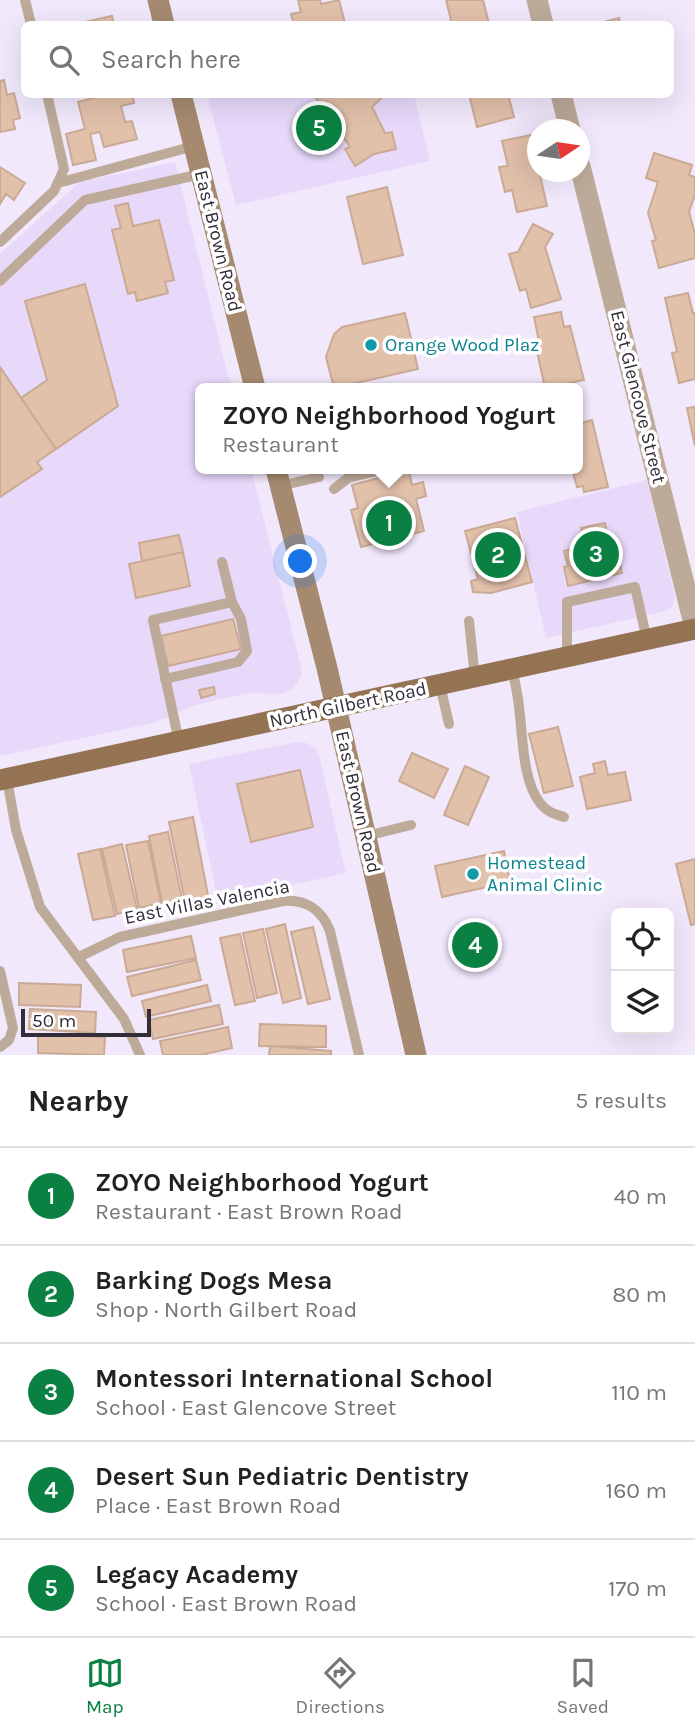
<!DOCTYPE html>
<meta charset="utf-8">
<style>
:root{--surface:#fff;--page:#f2f2f2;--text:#222;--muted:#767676;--line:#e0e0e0;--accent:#0b8043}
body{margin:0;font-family:Karla,sans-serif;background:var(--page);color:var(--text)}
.controls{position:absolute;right:21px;bottom:21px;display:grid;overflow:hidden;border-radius:10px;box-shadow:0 7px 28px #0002}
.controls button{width:63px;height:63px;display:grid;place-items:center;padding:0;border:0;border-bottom:2px solid var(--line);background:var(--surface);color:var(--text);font:35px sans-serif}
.compass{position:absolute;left:527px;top:119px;width:63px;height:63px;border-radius:50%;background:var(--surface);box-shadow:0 7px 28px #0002;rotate:77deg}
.scale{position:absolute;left:21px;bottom:18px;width:130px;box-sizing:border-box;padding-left:7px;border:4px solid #322d39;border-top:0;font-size:19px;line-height:24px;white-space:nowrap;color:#322d39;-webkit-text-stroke:5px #fff;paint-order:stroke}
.you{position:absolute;left:301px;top:562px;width:24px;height:24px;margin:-18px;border:5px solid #fff;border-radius:50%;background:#1a73e8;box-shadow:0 0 0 10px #1a73e833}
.badge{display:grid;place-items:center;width:46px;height:46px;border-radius:50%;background:var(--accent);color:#fff;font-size:23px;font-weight:700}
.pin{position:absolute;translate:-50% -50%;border:4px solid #fff;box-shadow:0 2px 7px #0006}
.popup{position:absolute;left:195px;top:383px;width:388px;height:91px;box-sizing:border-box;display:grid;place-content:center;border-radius:10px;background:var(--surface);filter:drop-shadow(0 2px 5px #0005);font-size:23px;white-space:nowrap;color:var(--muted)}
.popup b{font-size:26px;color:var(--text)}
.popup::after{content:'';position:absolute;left:50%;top:100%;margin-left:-14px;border:14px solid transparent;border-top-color:var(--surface)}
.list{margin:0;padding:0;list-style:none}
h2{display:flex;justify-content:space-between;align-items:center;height:91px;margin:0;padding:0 28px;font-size:30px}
h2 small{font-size:23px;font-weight:400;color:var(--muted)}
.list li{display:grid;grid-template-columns:46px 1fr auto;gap:21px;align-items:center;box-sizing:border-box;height:98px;padding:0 28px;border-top:2px solid var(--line)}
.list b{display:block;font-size:26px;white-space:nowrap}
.list p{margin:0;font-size:23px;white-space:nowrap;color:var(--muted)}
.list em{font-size:23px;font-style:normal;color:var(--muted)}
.icon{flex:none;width:38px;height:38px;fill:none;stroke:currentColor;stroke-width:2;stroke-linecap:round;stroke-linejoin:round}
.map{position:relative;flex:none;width:695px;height:1055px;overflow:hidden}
.search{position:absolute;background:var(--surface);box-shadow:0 7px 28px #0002;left:21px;right:21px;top:21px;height:77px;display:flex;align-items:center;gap:18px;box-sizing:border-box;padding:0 24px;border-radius:10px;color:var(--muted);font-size:26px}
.sheet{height:581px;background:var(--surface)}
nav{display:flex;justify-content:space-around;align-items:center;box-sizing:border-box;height:98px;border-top:2px solid var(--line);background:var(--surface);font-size:19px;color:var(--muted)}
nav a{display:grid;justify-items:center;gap:4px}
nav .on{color:var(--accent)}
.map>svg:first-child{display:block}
.built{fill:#e8d9fa}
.building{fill:#e2c1ab;stroke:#caaa95;stroke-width:2}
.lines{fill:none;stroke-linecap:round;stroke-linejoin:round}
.service{stroke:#bdaa99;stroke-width:10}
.minor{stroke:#bdaa99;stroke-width:21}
.secondary{stroke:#a68a70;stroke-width:21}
.primary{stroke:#947353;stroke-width:21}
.culture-dot{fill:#0f9aa8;stroke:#fff;stroke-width:2.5}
.labels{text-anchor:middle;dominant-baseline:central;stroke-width:7;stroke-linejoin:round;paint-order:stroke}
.street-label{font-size:19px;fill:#322d39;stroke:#fff}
.culture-label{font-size:19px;fill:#0d838f;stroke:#fff;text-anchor:start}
</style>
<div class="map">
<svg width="695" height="1055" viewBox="0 0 695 1055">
<rect width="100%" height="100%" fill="#f1e8fc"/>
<path class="built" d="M207,95H414L430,161L236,205Z
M175,162L231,388H200V469H251L302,670L301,677L293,689L283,694L248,693L195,705L157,722L0,756V254L80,182Z
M647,480L675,597L673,605L666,611L546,638L517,512Z
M297,742L307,743L315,748L319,755L346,873L218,901L189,764Z"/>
<path class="building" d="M298,0H320L321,4L339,0L345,23L294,24L291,14L301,12Z
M446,0H483L489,24H452Z
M112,16L114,24H81L80,23Z
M619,18L620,24H596Z
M4,80L7,95L14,93L20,118L13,120L15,129L0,132V81Z
M108,94H132L134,103L121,106L125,122L132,121L137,139L104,147L100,132L90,134L96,160L73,165L66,134L85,129L78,102Z
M312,94H386L372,107L385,133L392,132L396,149L374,154L355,166L345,149L350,147L332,120L336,118L329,106L326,109Z
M469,94H508L514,117L477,127Z
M531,135L547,206L517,212L512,190L505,192L499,167L508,166L502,141Z
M654,153L692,165L689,175L695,177V194L689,212L695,234V258L659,268L652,241L656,240L648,213L658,182L646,178Z
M0,167L25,183L14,200L6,194L0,204Z
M387,187L403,255L363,264L347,197Z
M128,203L133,226L159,220L174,280L165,282L168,293L137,301L135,292L128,294L112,230L121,228L115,206Z
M533,224L553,234L545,247L561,299L531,308L526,289L520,291L509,254L518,252Z
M85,284L118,406L56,449L21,398L47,380L25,301Z
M688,293L693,313H695V379L679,383L672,353L677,352L665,298Z
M561,312L564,327L570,326L584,380L545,388L536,347L540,346L534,317Z
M405,313L418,369L334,388L326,357L334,334L342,327Z
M0,367L56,449L37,462L42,469L0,497Z
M695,407V446L687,408Z
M592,420L608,487L584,492L583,486L577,487L572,469H578V424Z
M409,470L412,485L423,482L426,496L416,499L424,531L361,547L351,510L358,508L352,485Z
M515,518L532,582L491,593L473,592L471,581L478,579L465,531Z
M605,523L610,550L616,548L622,573L568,586L564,567L568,566L564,551L585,546L581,528Z
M179,535L183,552L142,561L139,543Z
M183,552L190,586L136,598L129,564Z
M233,619L241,649L168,666L161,636Z
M214,687L215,694L201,698L199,690Z
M558,727L573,786L544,793L529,734Z
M412,753L448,769L434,798L399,781Z
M605,761L608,775L625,772L631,800L587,809L580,777L595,773L593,764Z
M465,766L489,777L468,825L444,815Z
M300,770L313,827L251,842L237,784Z
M193,817L210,906L187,911L169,822Z
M168,832L182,899L162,903L149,836Z
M148,841L161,903L139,908L126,845Z
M122,844L137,909L117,914L102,849Z
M100,849L115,916L93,920L78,854Z
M504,851L510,882L442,897L435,866Z
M695,859V924L691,925L676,864Z
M285,924L301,998L283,1003L266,929Z
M485,926L493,957L465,964L457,933Z
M313,927L330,999L308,1004L291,932Z
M263,929L277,993L257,998L243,933Z
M240,934L255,1001L235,1005L220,938Z
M191,936L196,958L127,972L123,950Z
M196,960L201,980L132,996L127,977Z
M19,983L81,985L80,1007L19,1005Z
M207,985L211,1001L146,1017L142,1001Z
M219,1005L223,1024L153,1039L149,1020Z
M30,1009L96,1012L95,1033L29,1029Z
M260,1024L326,1026V1047L259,1046Z
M228,1027L232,1048L201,1055H163L160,1041Z
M38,1034L105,1037L104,1055L38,1053Z
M270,1046L331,1051V1055H269Z"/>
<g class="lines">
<path class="service" d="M25,0L31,24
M58,183L194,146
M0,242L54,191L64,169L47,94
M0,281L85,200L201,174
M280,486L319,477
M334,489L348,478L385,469
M469,621L475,678
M567,658V602L635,587L647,640
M512,669C515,682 518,695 519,707C523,736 522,780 540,803C547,812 554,814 564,817
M165,679L238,662L247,651L241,619L232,602
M440,685L449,724
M179,742L153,620L232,602L222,562
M7,779L16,830L40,907L124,1019L140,1055
M366,836L411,825
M79,957L120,937L283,901C306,899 322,910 330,931L359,1055
M0,971L13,1028L9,1040L0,1047"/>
<path class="minor" d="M537,0L543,24
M561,94L570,130
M580,166L695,628"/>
<path class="secondary" d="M158,0L164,24
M181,94L255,388
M276,469L327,668L416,1055"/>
<path class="primary" d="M0,780L695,629"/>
</g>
<g class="culture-dot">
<circle cx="371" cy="345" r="7"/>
<circle cx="473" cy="874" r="7"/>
</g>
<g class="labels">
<g class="street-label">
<text transform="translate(218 241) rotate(76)">East Brown Road</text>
<text transform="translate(638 397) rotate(76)">East Glencove Street</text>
<text transform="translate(348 705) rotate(-12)">North Gilbert Road</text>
<text transform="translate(358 802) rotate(77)">East Brown Road</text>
<text transform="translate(207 902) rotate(-11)">East Villas Valencia</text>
</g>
<g class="culture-label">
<text x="385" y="345">Orange Wood Plaz</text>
<text x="487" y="863">Homestead<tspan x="487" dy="22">Animal Clinic</tspan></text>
</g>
</g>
</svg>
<div class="controls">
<button><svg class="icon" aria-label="locate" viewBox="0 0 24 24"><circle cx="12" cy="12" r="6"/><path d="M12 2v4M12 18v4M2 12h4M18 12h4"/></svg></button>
<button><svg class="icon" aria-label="layers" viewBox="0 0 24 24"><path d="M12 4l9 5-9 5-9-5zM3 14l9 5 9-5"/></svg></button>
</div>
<svg class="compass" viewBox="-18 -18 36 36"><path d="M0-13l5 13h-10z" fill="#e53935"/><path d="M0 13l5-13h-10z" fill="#767676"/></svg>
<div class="scale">50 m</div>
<div class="you"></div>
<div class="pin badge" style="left:389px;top:523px">1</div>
<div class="popup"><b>ZOYO Neighborhood Yogurt</b>Restaurant</div>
<div class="pin badge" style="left:498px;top:555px">2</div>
<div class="pin badge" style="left:596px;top:554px">3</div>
<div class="pin badge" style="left:475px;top:945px">4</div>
<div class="pin badge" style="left:319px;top:128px">5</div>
<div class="search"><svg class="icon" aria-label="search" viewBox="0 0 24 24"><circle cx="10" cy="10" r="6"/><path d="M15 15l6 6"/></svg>Search here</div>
</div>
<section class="sheet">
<h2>Nearby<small>5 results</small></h2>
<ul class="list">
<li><span class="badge">1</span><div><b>ZOYO Neighborhood Yogurt</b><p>Restaurant · East Brown Road</p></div><em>40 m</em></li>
<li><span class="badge">2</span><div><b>Barking Dogs Mesa</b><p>Shop · North Gilbert Road</p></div><em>80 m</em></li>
<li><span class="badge">3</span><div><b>Montessori International School</b><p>School · East Glencove Street</p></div><em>110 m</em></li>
<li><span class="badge">4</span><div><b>Desert Sun Pediatric Dentistry</b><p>Place · East Brown Road</p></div><em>160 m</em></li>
<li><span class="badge">5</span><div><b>Legacy Academy</b><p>School · East Brown Road</p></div><em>170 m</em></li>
</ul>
</section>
<nav>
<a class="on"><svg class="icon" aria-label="map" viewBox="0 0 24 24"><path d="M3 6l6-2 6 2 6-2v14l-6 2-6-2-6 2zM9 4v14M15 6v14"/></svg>Map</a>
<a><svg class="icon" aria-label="directions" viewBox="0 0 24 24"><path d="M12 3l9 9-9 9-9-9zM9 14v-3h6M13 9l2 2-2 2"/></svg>Directions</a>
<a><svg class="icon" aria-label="saved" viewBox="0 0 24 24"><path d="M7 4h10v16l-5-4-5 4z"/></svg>Saved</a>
</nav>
